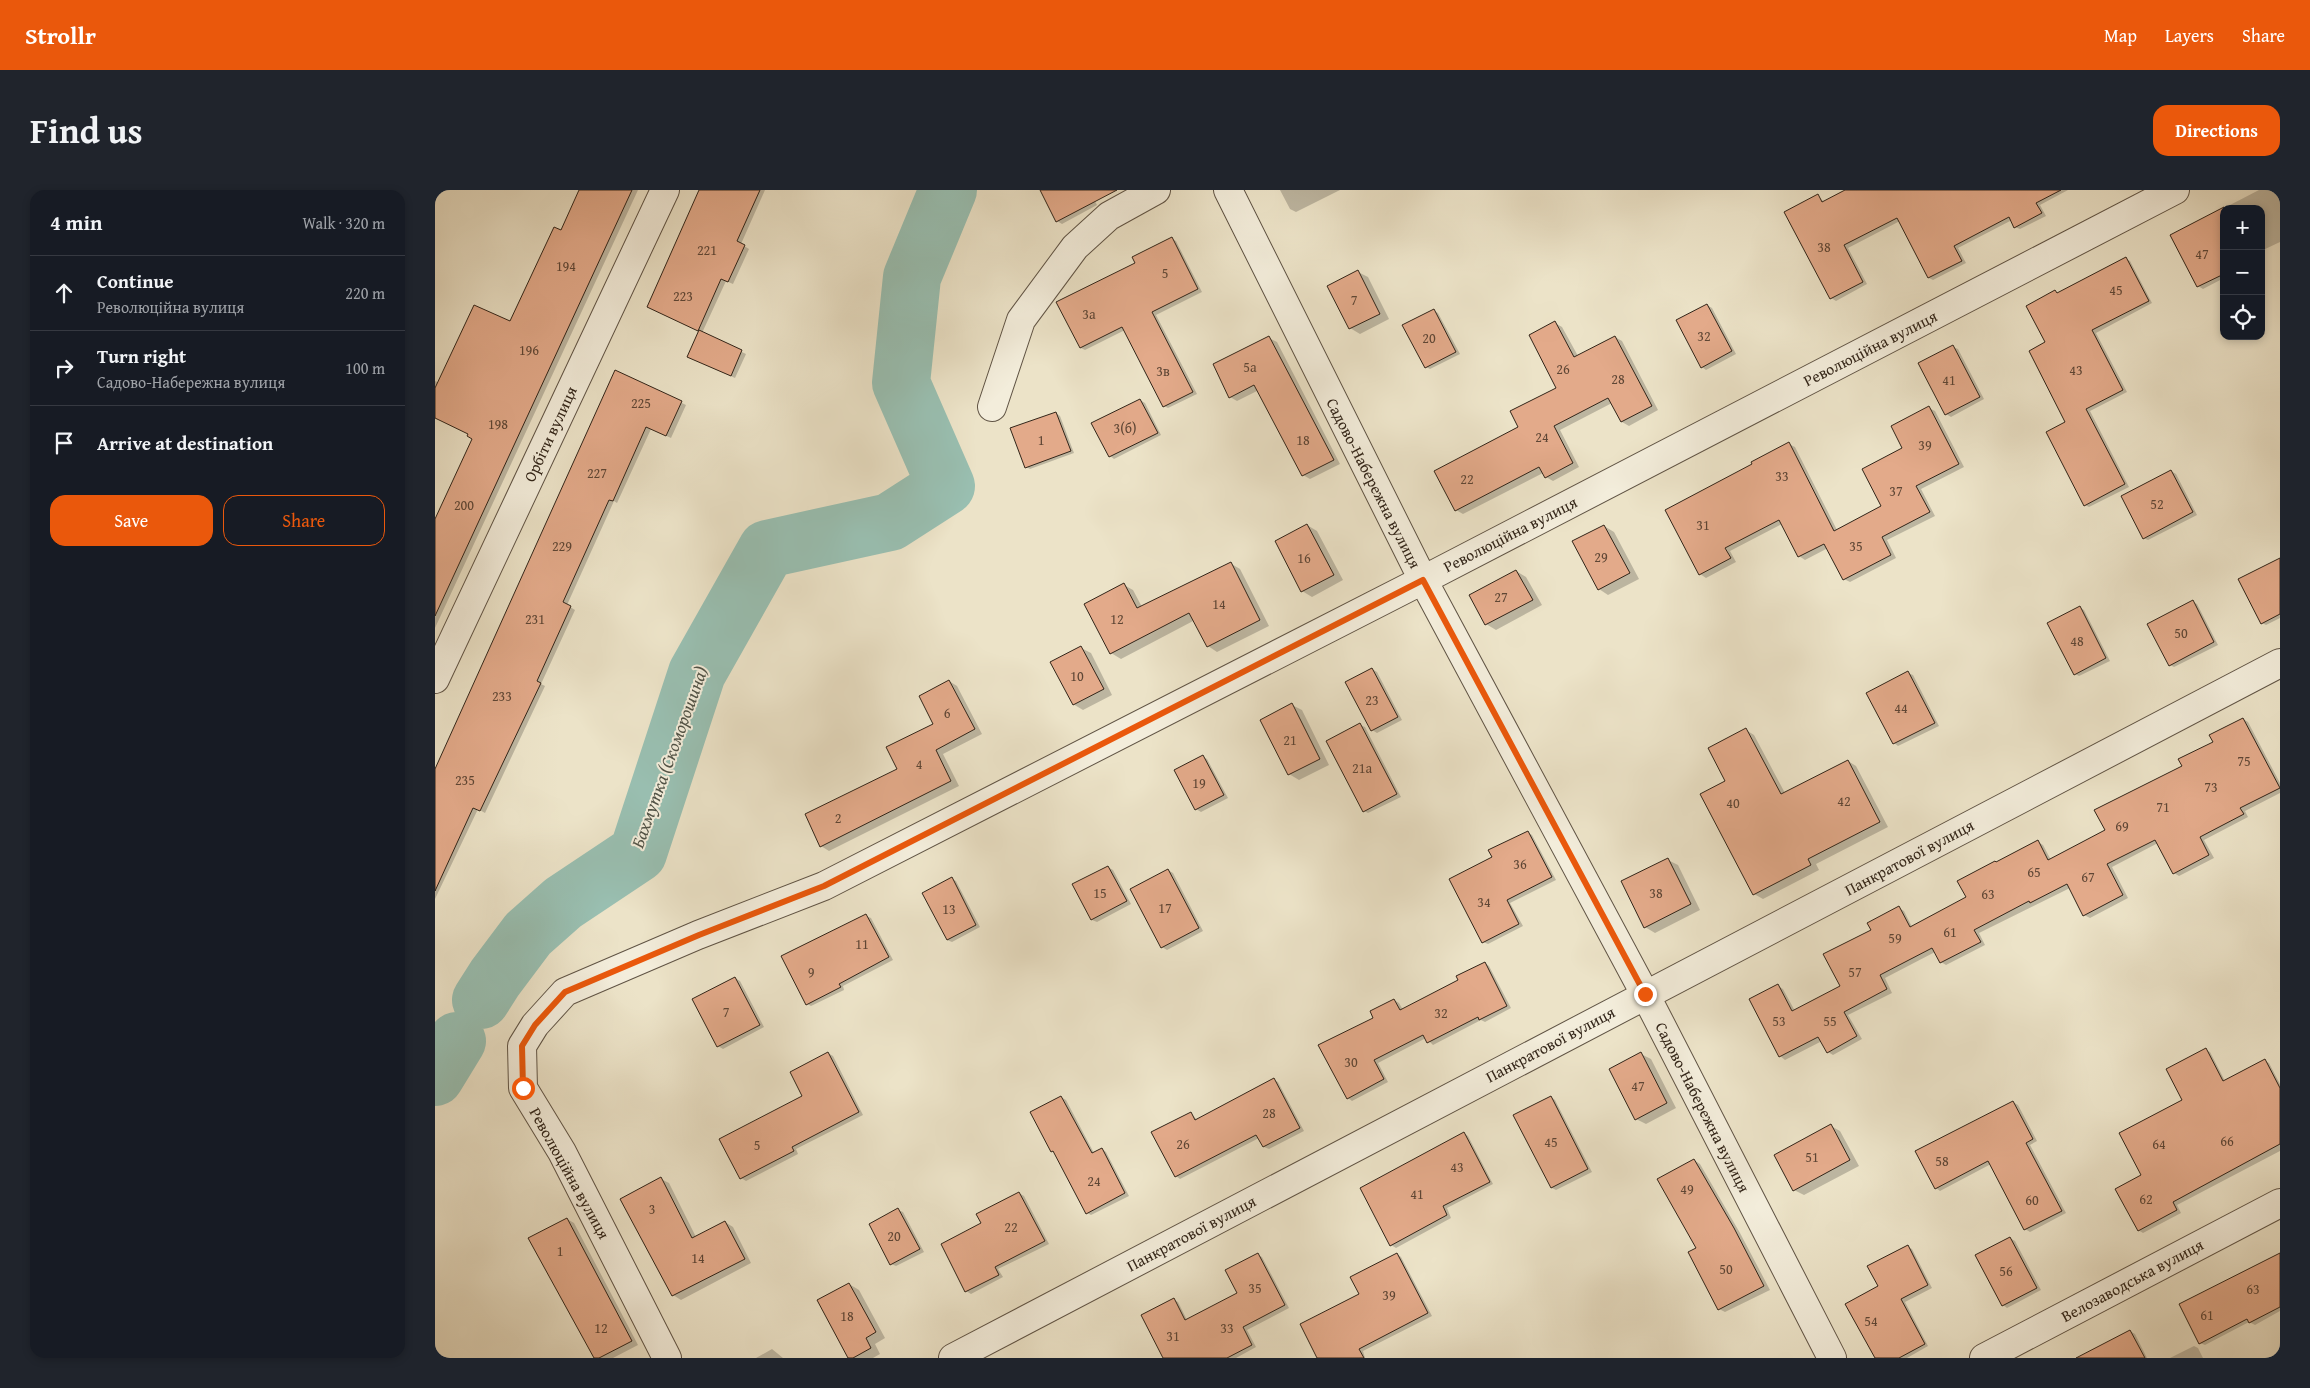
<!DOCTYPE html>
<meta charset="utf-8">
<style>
:root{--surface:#171b24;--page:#20242c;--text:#f1f3f6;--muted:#9ea1a6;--line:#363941;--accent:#ea580c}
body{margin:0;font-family:"Gentium Book Plus",serif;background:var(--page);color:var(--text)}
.controls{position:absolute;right:15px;top:15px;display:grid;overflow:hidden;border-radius:10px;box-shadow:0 2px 8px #0003}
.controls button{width:45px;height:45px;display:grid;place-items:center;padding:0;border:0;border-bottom:1px solid var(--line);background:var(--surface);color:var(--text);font:25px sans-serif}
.stop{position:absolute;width:15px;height:15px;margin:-11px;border:4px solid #ea580c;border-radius:50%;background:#fff}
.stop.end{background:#ea580c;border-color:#fff;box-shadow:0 1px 5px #0008}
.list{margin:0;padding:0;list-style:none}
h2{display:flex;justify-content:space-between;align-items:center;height:65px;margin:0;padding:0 20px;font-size:21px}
h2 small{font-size:16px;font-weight:400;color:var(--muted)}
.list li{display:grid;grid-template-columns:32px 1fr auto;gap:15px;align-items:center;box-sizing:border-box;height:75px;padding:0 20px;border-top:1px solid var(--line)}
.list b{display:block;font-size:19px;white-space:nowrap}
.list p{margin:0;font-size:16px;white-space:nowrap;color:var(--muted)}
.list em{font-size:16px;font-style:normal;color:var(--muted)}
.actions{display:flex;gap:10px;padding:15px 20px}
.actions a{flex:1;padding:11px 0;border:1px solid var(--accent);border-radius:15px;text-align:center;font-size:18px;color:var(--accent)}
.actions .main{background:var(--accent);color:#fff}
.icon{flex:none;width:28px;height:28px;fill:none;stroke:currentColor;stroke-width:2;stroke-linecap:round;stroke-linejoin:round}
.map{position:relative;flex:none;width:1845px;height:1168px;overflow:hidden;border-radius:15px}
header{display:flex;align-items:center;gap:30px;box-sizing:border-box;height:70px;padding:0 25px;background:var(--accent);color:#fff}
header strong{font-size:24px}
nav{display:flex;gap:28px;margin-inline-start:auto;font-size:18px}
.intro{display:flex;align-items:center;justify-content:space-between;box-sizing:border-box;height:120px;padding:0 30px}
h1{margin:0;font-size:35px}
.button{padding:12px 22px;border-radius:15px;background:var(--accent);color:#fff;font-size:18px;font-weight:700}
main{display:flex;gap:30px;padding:0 30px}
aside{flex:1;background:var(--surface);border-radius:15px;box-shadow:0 2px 8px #0003}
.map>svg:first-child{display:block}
.shadow{fill:#0003}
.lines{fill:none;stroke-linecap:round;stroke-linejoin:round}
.river{stroke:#99bfb1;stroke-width:58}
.building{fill:#e3aa8a;stroke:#322519}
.minor-casing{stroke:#605445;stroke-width:30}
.minor{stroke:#f3eddb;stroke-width:28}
.route{stroke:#ea580c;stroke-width:6}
.labels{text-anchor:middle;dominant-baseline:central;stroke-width:4;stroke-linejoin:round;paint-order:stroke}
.number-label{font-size:14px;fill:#5e4635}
.street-label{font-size:16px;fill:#322519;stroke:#f3eddb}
.water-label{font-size:18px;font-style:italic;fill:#515347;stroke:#f3eddb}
</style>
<header>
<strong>Strollr</strong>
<nav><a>Map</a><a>Layers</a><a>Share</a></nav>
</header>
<div class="intro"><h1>Find us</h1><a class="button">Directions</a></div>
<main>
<aside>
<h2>4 min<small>Walk · 320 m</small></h2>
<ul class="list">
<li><svg class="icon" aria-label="ahead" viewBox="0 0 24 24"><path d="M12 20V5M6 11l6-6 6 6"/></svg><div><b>Continue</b><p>Революційна вулиця</p></div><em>220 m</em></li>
<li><svg class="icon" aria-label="right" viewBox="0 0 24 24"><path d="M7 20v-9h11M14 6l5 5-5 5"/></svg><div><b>Turn right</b><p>Садово-Набережна вулиця</p></div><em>100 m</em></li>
<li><svg class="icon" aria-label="arrive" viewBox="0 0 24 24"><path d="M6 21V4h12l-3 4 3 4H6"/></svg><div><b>Arrive at destination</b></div></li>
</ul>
<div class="actions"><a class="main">Save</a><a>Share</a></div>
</aside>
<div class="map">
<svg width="1845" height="1168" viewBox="0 0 1845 1168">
<rect width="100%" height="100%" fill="#ece3c8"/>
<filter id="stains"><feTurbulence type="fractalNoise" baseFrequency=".004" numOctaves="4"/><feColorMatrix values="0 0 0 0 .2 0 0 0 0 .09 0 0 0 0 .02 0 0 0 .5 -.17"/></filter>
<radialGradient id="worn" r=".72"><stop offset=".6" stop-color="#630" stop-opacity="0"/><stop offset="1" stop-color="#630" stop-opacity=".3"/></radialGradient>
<path class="shadow" d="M145,0H203L0,438V332L39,249L35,244L0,228V191L4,193L76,133L126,42Z
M265,0H330L306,54L314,59L298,94L291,91L267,143L311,164L300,188L258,169L265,141L218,119Z
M606,0H654L662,15L627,34L622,31Z
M845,0H905L861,22L855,19Z
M1413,0H1633L1605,15L1611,26L1585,39L1580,37L1577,30L1523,58L1531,73L1498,90L1494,88L1465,31L1413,58L1432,94L1401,111L1396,108L1383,6L1389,12Z
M1824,0H1845V52L1826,61V19H1789V88L1768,99L1763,96L1737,45Z
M737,49L741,51L767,102L721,125L762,204L733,218L729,216L690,140L650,160L646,158L701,74Z
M1691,69L1695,71L1717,113L1661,143L1692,202L1655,221L1694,297L1654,317L1650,315L1632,233L1611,153L1620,102L1624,104Z
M923,82L933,87L954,129L925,144L915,138Z
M1272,115L1277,118L1301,164L1271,180L1267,177Z
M998,120L1003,123L1025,164L995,179L991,177Z
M1120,133L1127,137L1143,166L1180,147L1187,151L1223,220L1194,236L1187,232L1177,213L1125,240L1144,277L1118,291L1111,287L1108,283L1028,324L1021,320L1085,237L1123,198Z
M834,148L842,152L905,274L875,289L868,285L824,200L802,211L795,207Z
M1518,157L1523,159L1549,209L1516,227L1511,224Z
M181,182L251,215L236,248L216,239L182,313L179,311L132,415L140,420L106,494L110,496L50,623L43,619L0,709V580Z
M705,210L710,213L726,245L679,269L675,266Z
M1494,218L1500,221L1529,277L1486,299L1500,326L1452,350L1461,368L1415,392L1409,389L1393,358L1370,370L1364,366L1347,334L1295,361L1301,372L1271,388L1265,384L1319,275L1354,254L1360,257L1402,340L1448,317L1469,259Z
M621,223L625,226L639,263L595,279L591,277Z
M1736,281L1741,284L1762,325L1713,350L1708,348Z
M872,335L882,341L908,390L877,407L867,401L841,352Z
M1169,336L1179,342L1204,389L1173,405L1164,399Z
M1845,370V428L1831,435L1827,433Z
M795,373L805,379L834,436L782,462L773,456L760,430L686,469L676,463L689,395L698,400L707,417Z
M1081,381L1091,387L1107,415L1061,440L1051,434Z
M1758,412L1762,414L1783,455L1739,477L1735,475Z
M1644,417L1649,420L1675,471L1644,486L1640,484Z
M646,458L656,463L677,505L648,520L638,514Z
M937,479L942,482L967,530L942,543L937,540L912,493Z
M1473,483L1478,485L1504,536L1463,556L1459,553Z
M514,491L522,496L547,544L508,564L524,596L394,661L386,656L464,580L500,534Z
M857,515L867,520L894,575L864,590L854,584L826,531Z
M1808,529L1813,532L1845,593V603L1810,621L1813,627L1769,650L1779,668L1744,686L1739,683L1723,653L1677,677L1693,708L1655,728L1649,725L1635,698L1544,743L1550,755L1511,775L1506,772L1500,762L1450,788L1457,803L1413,825L1427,849L1398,865L1393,862L1387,851L1350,870L1345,866L1315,810L1343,796L1348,799L1360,821L1406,797L1438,741L1464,718L1469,721L1477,737L1532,708L1562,673L1603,652L1608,655L1616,670L1672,641Z
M925,535L930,537L966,607L933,623L929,621Z
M1311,540L1319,545L1350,603L1413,571L1421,576L1453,637L1381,674L1384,680L1328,709L1319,704L1292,592Z
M768,567L772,569L793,608L766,622L761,619Z
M1092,642L1097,645L1121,690L1075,713L1088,736L1053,754L1048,752L1058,667Z
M1233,670L1243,675L1265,720L1220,743L1210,737Z
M673,677L678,680L696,714L662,732L657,730L639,694Z
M733,680L738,683L768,741L732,760L727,757Z
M517,689L521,691L545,737L517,752L512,750Z
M431,726L436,728L458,770L408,796L409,800L376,816L372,814Z
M1050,773L1054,776L1076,818L1050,832L1046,830L998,855L991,848L943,873L953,892L917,911L913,908L940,828L959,810L964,813L968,820L1025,790Z
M300,788L305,791L329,837L288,859L283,856L259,810Z
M1771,860L1775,862L1790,891L1830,871L1834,873L1845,894V961L1742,1015L1746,1023L1708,1043L1703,1040L1708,986L1749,911Z
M393,863L398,866L428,925L361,959L363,964L311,991L306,988L369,906Z
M1206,864L1216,869L1241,918L1211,934L1201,929Z
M839,890L843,892L869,941L834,959L829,957L824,948L745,989L741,986L756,923L762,930Z
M626,907L631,910L659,963L667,959L671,962L694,1006L656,1025L652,1023L621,963L617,961Z
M1116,907L1120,910L1157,982L1121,1000L1117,998Z
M1578,912L1583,915L1602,951L1595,955L1631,1023L1595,1042L1590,1039L1556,974L1505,1001L1501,998Z
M1396,936L1405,941L1424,976L1369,1005L1359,1000Z
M1029,943L1033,946L1058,994L1012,1018L1016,1028L961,1058L956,1055Z
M1259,970L1265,974L1305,1043L1335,1100L1290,1122L1284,1119L1263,1058Z
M226,989L234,993L261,1047L290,1032L298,1037L316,1073L246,1110L238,1105Z
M584,1003L589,1006L614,1054L563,1079L568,1087L536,1104L531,1101L548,1033Z
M463,1020L468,1022L489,1062L461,1076L456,1074Z
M132,1029L139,1033L203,1155L178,1168H160L94,1049Z
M1575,1048L1580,1051L1606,1100L1572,1118L1568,1115Z
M1473,1057L1477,1059L1497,1098L1470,1112L1493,1156L1472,1168H1441L1412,1115L1444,1097Z
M962,1064L966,1067L997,1126L928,1161L930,1168H884L866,1135L926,1104Z
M1845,1064V1121L1820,1135L1814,1132L1770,1155L1765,1153Z
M823,1065L827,1067L854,1118L812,1140L821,1157L801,1168H730L708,1125L739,1110L743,1112L752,1130L803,1104Z
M414,1094L424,1100L450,1148L440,1154L445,1164L438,1168H415L384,1110Z
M1695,1141L1700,1144L1712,1168H1643Z
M1759,1156L1763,1158L1768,1168H1735Z
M337,1159L348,1168H321Z"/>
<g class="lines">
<path class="river" d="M46,810L60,788L93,744L128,713L203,663L262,483L332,359L455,332L511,296L466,193L477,87L513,0
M0,887L22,851"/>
</g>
<path class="building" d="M144,0H197L0,426V329L37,249L32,246L33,244L0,228V198L39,115L75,131L119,37L126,40Z
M264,0H325L302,51L310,55L293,92L286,89L263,141L212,117Z
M605,0H682L621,32Z
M1410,0H1626L1601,13L1607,23L1579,38L1574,27L1519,56L1527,71L1493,88L1462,28L1409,55L1428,92L1395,109L1349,22L1383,4L1387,12Z
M1789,17V84L1762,97L1735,45Z
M737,47L763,99L717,122L758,202L728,217L687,137L645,158L621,112L700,73L697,67Z
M1691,67L1714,111L1657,140L1688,200L1651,219L1690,294L1649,316L1611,242L1630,232L1594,161L1610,152L1591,116L1620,100L1622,103Z
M923,80L945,124L914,139L892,96Z
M1272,114L1297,161L1266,178L1241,130Z
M999,119L1021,162L990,178L967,135Z
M1120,131L1139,167L1180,146L1217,216L1186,232L1173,208L1119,236L1138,273L1110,288L1104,277L1020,321L999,281L1083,237L1075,221L1121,198L1094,145Z
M264,140L307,160L296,186L252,167Z
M834,146L899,270L867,286L819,195L794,208L778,174Z
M1518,155L1545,207L1510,225L1483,173Z
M180,180L247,211L231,246L211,237L178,311L174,310L128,412L136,416L102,491L106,493L45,621L38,618L0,701V579Z
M705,209L723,243L674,267L656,233Z
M1494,216L1524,274L1481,296L1495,322L1447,347L1456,365L1408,390L1389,354L1363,367L1344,330L1290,358L1296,368L1264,385L1230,320L1317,274L1316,272L1354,252L1399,341L1446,316L1427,279L1467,258L1456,236Z
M621,222L636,261L590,278L575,238Z
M1736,280L1758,322L1708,349L1686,306Z
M872,334L899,385L866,402L840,351Z
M1169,335L1195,383L1163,400L1137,351Z
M1845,368V424L1826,434L1803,389Z
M796,372L825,430L772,457L754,423L675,464L649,414L689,393L702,418Z
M1081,380L1098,410L1050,435L1034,405Z
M1758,410L1779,452L1734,476L1712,434Z
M1645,416L1671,468L1639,485L1612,433Z
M646,456L669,499L638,515L615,472Z
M937,478L963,527L936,541L910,492Z
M1473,481L1500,533L1458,554L1431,503Z
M514,490L540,539L501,560L516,591L385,657L370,624L462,579L451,557L498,534L484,506Z
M857,513L885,569L853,585L825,530Z
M1808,528L1845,598L1805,618L1809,624L1765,647L1774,665L1738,684L1720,650L1672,674L1688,705L1648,726L1632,694L1595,713L1594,711L1539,740L1546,752L1505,773L1497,758L1445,785L1452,799L1409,822L1422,846L1392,863L1383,847L1344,867L1314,809L1343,794L1357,821L1405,796L1388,764L1436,740L1432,733L1464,716L1475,737L1531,707L1522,691L1560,671L1561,672L1603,650L1613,670L1670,640L1659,620L1747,576L1743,569L1778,552L1774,545Z
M925,533L962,604L928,622L891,551Z
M1311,538L1346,604L1413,570L1445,632L1373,669L1376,675L1318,705L1265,604L1290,591L1273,558Z
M768,565L789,605L760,620L739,580Z
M1093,641L1117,687L1072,710L1084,734L1047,753L1014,689L1057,667L1053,660Z
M1233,668L1256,714L1209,738L1186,691Z
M673,676L692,711L656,730L637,694Z
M733,679L764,738L726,758L695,699Z
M517,687L541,735L512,750L487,703Z
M431,724L454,767L404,794L406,797L371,815L346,766Z
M1050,772L1072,816L1044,830L1043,827L992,853L988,845L939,870L949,889L912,909L883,855L938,828L935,821L959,809L965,820L1023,790L1021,786Z
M300,787L325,835L282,857L257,809Z
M1771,858L1788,891L1830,869L1845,898V954L1738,1012L1742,1020L1703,1041L1680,999L1706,985L1684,943L1747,910L1731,879Z
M393,862L424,922L357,957L359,961L305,989L284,949L367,906L355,882Z
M1206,862L1232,913L1200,930L1174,879Z
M839,888L865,938L828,957L821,945L740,987L716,942L756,922L760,930Z
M626,906L657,963L667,958L690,1003L651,1024L618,961L616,962L595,922Z
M1116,906L1153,979L1116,998L1078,925Z
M1578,911L1598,949L1591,953L1627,1021L1589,1040L1553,971L1500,999L1480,961Z
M1396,934L1415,970L1358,1001L1339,965Z
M1029,942L1055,992L1008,1016L1012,1025L955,1056L925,998Z
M1259,969L1299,1038L1329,1096L1283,1120L1253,1062L1261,1058L1222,989Z
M226,987L257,1048L290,1031L310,1069L237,1106L185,1009Z
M584,1002L610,1051L560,1077L564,1085L530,1102L506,1054L546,1033L541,1024Z
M463,1018L485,1059L455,1075L434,1034Z
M132,1028L197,1151L164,1168H159L93,1048Z
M1575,1047L1602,1098L1567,1116L1540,1065Z
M1473,1055L1493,1095L1466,1109L1490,1154L1464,1168H1440L1410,1114L1443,1096L1432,1076Z
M823,1063L850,1115L808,1137L817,1155L792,1168H728L706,1125L739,1108L750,1130L802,1103L790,1080Z
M962,1063L993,1123L924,1159L929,1168H882L865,1134L924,1104L915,1087Z
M1845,1063V1117L1814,1133L1812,1129L1764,1154L1744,1114Z
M414,1093L441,1142L431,1148L436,1158L418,1168H413L382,1110Z
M1695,1140L1710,1168H1641Z"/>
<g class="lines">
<defs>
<path id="minor" d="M793,0L988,390L1210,804L1397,1168
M557,217L586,130L640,57L674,26L721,0
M0,489L230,0
M232,1168L127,962L88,898L87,856L100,835L130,802L263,745L389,696L988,390L1740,0
M518,1168L1845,473
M1549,1168L1845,1013"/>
</defs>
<use href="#minor" class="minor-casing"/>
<use href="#minor" class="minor"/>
</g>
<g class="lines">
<path class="route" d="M88,898L87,856L100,835L130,802L264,745L389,696L988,390L1210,804"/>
</g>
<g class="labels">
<g class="number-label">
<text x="1389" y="57">38</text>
<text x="272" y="60">221</text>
<text x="1767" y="64">47</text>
<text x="131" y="76">194</text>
<text x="730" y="83">5</text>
<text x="1681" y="100">45</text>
<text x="248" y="106">223</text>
<text x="919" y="110">7</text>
<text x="654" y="124">3а</text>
<text x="1269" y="146">32</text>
<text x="994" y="148">20</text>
<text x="94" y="160">196</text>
<text x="815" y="177">5а</text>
<text x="1128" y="179">26</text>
<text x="1641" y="180">43</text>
<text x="728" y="181">3в</text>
<text x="1183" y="189">28</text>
<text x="1514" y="190">41</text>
<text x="206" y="213">225</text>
<text x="63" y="234">198</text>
<text x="690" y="238">3(б)</text>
<text x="1107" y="247">24</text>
<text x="606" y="250">1</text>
<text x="868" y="250">18</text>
<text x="1490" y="255">39</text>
<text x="162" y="283">227</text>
<text x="1347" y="286">33</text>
<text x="1032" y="289">22</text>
<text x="1461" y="301">37</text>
<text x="1722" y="314">52</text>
<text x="29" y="315">200</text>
<text x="1268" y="335">31</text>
<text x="127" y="356">229</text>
<text x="1421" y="356">35</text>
<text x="1166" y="367">29</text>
<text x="869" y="368">16</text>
<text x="1066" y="407">27</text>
<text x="784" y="414">14</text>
<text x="100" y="429">231</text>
<text x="682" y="429">12</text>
<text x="1746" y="443">50</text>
<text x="1642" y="451">48</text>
<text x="642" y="486">10</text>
<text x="67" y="506">233</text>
<text x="937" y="510">23</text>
<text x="1466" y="518">44</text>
<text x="512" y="523">6</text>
<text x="855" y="550">21</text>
<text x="1809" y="571">75</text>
<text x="484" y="574">4</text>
<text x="927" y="578">21а</text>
<text x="30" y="590">235</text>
<text x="764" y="593">19</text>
<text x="1776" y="597">73</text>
<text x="1409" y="611">42</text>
<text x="1298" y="613">40</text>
<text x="1728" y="617">71</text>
<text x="403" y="628">2</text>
<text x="1687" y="636">69</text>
<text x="1085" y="674">36</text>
<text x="1599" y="682">65</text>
<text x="1653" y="687">67</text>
<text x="665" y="703">15</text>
<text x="1221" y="703">38</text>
<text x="1553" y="704">63</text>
<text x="1049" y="712">34</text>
<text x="730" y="718">17</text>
<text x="514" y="719">13</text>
<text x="1515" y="742">61</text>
<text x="1460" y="748">59</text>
<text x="427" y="754">11</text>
<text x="376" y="782">9</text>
<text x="1420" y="782">57</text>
<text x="291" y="822">7</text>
<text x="1006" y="823">32</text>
<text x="1344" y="831">53</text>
<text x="1395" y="831">55</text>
<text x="916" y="872">30</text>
<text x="1203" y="896">47</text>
<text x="834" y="923">28</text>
<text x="1792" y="951">66</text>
<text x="1116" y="952">45</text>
<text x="748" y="954">26</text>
<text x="1724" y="954">64</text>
<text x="322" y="955">5</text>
<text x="1377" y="967">51</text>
<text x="1507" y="971">58</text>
<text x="1022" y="977">43</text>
<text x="659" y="991">24</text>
<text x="1252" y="999">49</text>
<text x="982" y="1004">41</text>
<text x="1711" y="1009">62</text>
<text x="1597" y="1010">60</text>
<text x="217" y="1019">3</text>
<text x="576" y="1037">22</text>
<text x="459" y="1046">20</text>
<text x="125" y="1061">1</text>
<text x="263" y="1068">14</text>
<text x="1291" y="1079">50</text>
<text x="1571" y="1081">56</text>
<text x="820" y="1098">35</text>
<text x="1818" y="1099">63</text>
<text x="954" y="1105">39</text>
<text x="1772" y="1125">61</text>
<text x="412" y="1126">18</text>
<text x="1436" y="1131">54</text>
<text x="166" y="1138">12</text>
<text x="792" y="1138">33</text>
<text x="738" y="1146">31</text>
</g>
<g class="street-label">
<text transform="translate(1435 158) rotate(-27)">Революційна вулиця</text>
<text transform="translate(115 244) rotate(-65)">Орбіти вулиця</text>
<text transform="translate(939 293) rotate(63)">Садово-Набережна вулиця</text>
<text transform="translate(1075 344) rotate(-27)">Революційна вулиця</text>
<text transform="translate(1474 667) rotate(-28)">Панкратової вулиця</text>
<text transform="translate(1115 854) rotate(-28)">Панкратової вулиця</text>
<text transform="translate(1268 917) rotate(63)">Садово-Набережна вулиця</text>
<text transform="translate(135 983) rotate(61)">Революційна вулиця</text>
<text transform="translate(756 1043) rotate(-28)">Панкратової вулиця</text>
<text transform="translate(1697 1090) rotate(-28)">Велозаводська вулиця</text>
</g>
<g class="water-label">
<text transform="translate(234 567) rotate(-70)">Бахмутка (Скоморошина)</text>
</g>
</g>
<rect width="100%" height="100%" filter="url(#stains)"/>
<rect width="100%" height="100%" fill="url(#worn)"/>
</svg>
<div class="controls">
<button>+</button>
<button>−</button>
<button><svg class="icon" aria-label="locate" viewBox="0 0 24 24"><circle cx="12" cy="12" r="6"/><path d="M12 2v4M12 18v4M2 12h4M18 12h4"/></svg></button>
</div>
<div class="stop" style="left:88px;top:898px"></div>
<div class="stop end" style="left:1210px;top:804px"></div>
</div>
</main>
